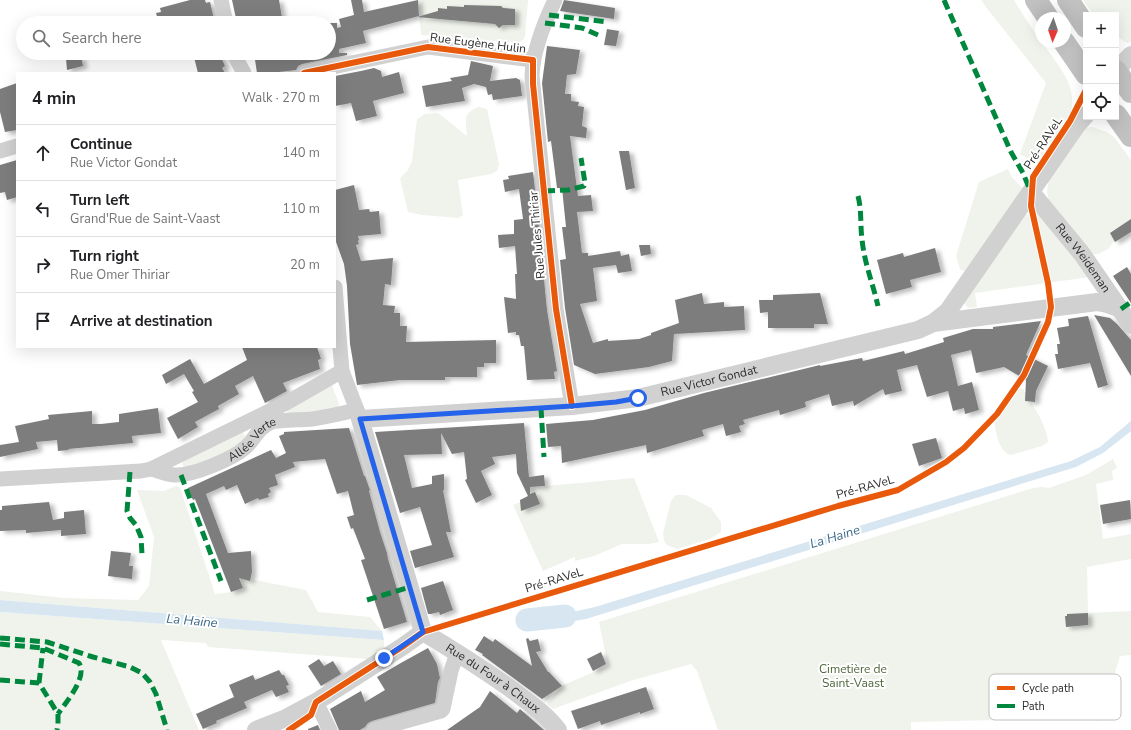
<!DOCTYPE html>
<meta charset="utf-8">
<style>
:root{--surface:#fff;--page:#f2f2f2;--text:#202124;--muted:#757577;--line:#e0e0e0}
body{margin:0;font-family:"Nunito Sans",sans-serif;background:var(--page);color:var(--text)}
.controls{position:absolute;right:12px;top:12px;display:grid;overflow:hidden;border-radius:0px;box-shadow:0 4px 16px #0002}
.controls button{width:36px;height:36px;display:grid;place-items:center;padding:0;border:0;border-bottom:1px solid var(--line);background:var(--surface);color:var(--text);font:20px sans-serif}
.compass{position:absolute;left:1035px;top:12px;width:36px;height:36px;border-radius:50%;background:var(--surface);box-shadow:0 4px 16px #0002;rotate:182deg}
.stop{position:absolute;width:12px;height:12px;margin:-9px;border:3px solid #2563eb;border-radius:50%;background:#fff}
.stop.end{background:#2563eb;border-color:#fff;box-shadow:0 1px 4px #0008}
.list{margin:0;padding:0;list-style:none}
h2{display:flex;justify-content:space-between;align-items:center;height:52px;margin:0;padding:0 16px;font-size:17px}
h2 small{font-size:13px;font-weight:400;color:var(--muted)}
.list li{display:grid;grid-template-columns:26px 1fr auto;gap:12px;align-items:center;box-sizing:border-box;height:56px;padding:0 16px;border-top:1px solid var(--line)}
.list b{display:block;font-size:15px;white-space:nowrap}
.list p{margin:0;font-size:13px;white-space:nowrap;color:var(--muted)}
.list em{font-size:13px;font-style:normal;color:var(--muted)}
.icon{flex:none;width:22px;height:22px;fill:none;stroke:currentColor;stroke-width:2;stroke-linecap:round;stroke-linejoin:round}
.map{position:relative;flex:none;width:1131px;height:730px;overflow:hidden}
.search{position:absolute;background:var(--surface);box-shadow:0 4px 16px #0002;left:16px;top:16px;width:320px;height:44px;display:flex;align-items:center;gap:10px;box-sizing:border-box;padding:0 14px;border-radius:22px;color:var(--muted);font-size:15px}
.panel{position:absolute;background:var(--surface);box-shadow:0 4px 16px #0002;left:16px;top:72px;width:320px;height:276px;border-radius:0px}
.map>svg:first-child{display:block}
.green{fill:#eff3eb}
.water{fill:#d7e6f0}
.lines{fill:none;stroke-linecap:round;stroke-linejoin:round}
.river{stroke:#d7e6f0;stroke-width:23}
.building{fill:#7d7d7d;filter:url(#shadow)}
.minor{stroke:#d1d1d1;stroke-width:15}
.tertiary{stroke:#d1d1d1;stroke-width:18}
.trunk{stroke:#c1c1c1;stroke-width:22}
.quiet{stroke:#00873e;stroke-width:5;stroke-dasharray:10 5;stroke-linecap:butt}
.cycleway-casing{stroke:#fff;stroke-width:8}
.cycleway{stroke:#e8590c;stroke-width:6}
.route{stroke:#2563eb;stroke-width:5}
.labels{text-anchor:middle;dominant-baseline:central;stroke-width:4;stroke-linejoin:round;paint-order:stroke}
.street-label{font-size:12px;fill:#2c2c2c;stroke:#fff}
.park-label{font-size:12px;fill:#4f663c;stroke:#fff}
.water-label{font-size:13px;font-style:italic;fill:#3e6b8a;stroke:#fff}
.key{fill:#fff;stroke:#c0c0c0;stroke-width:1}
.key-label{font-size:11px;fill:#2c2c2c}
</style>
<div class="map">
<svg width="1131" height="730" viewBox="0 0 1131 730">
<defs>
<filter id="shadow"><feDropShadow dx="4.5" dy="2.5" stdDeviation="2" flood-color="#0004"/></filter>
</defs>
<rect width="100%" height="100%" fill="#fff"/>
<path class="green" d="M418,0H528L525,36L524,39L519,43L421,35Z
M981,0H1014C1022,14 1032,28 1041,41C1053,59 1075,81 1072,106C1070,123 1049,150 1039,165L1020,154L1046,83L986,7Z
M1083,0H1131V42L1127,43L1116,36V15H1093Z
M479,107L487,109L499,164L497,171L491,174L458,180L463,215L459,218L422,215L408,212L400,178L408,170L412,161L417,119L425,114L438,113L467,136C466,123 462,112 479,107Z
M1092,127L1107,132L1114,137L1131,160V220L1108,249L1098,254H1082L1049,202L1047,191L1049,179L1085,128Z
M1008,169L1011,176L1023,189L971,271H964L960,269L956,256L979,182Z
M1035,213L1041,215L1090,277L975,293L977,307L968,308L963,302L1025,215Z
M332,385L339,404L338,408L291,416L287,412V408Z
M1015,388L1023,389C1032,404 1047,425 1048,442L1042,446L1011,455C998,452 995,429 994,418Z
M243,432L245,436L241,446L199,465L184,467L182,464L183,461Z
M1113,459L1117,468L1112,471L1113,480L1096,484L1103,539L1131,534V559L1087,567L1088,613L1131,611V655L1120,656L1100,721L1081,718L911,722V730H718L697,671L691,664L630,681L553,709L547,704L561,686L608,666L599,622L1033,488L1042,487L1049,488L1086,475Z
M634,478L659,542L649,544H622L594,556L575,561V557L543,571L513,505L529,499L525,488Z
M176,486L180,487L215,594L232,592L243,588L239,577L306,590L318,612L370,617L382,631L0,600V591L64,598L138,600L149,586L154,537L137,490L164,491Z
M676,495H686L711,508L721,522V532L710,539L677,549L667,545L664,541L663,533L671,501Z
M0,612L384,640V658L381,660L208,647L206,643L161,640L199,730H0Z"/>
<path class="water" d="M1131,421V431L1130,432L1103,453L1076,467L586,619L574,621L535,624L534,616L568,613L595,607L1071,461L1100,447Z
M0,600L382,631L384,640L0,612Z"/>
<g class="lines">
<path class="river" d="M527,620L565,616"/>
</g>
<path class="building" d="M190,0H205L206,3L210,2L215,23H159L156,13L161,12L160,8Z
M232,0H279L283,23H237Z
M351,0H362L364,12L418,0L419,16L363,31L366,43L339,49V53H347V55L302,64L298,66L296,70L270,73H257L254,53H329V23H337V28L341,27L339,19L354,15Z
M564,0L615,8L614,19L560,11Z
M464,5L501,6L503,8L515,9V25H503L499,28L495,24L417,17L438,11V8L447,9V6L464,7Z
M607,29L619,31L616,46L604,45Z
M547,46L580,50L576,74L567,75L565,94H571V101L579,102L578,106L584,107L582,126L587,128L586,138L570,136L578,196L591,195L593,211L577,212L582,253H588V256L620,251L621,256L629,254L632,271L618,273L616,265L593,268L597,301L580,304L593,343L608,339V341L639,339L651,335V333L679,323L675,300L702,293L704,304L724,302V307L744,306L745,330L674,334L672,361L649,367L595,374L574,365L565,308L560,260L566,259L562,227H566L562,188H557L551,141L548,142L542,83Z
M193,53H219L225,66L222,68L225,73H198Z
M81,56L83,66L67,70L66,59Z
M471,61L493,66L490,81L516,78L520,80L522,96L493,100L492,94L488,95L486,87L474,84L462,88L465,101L426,107L422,86L452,81L450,78L468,75Z
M374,68L381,71L382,77L399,72L404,93L373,101L377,116L356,121L351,103L335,106V76L361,71Z
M17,83V130L5,132L0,112V89Z
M619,151H629L635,188L626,190Z
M17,160V197L7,200L5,192L0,193V165Z
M533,172L535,190L531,191L536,218H538L547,310L557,371L554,372L555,379L527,380L524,346H521L519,335H516V332L508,333L504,297L516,299L515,274H517L515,246L499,248L498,235L514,234V220L523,219L519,189L505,192L503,180L509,179L508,176Z
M354,185L359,210L369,209L370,212L379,211L381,234L358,236L359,240L358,241L359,244L356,245L361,261L393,258L391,285L385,284L383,305L395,306L394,313H400V326H407L406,342L496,340V363H484V367H477V377H445V380H400L357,385L350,344L347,286L344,264L335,239V190Z
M1131,219V232L1115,242L1110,233Z
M639,245H650L651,254L641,256Z
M935,248L941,272L910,280L912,287L886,294L877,260L903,253L904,257Z
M1127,267L1131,274V303L1113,276Z
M820,293L828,324H814V328H768V312L760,313L759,300H773V295Z
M1094,315L1110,318L1117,324L1131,340V376Z
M1088,316L1108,385L1098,388L1090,363L1058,369L1055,354H1058L1057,344H1060L1057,328L1069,326L1068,319Z
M1041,321L1026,355L1048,366L1036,391L1035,402L1025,401L1026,380L1004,367L976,373L971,350L951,355L958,386L972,382L979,410L965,414L964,408L953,411L948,391L927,397L917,365L897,370L902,391L885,395L883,389L854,406L853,401L832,406L829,394L805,402L806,407L780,415L779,410L743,420L745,424L739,426L741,432L726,436L723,424L702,430L704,436L647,453L646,445L562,463L561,446L548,447L546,424L593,420L645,410L704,393L820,365V366L862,358L863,361L904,351L905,354L944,342L943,338L973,329H993V327Z
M242,347H317L321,359L318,360L320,369L283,383L287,391L265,403L253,376L235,386L239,394L218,406L219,409L195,422L198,427L178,439L167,418L198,402L192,392L194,391L184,374L166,384L162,375L190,359L204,384L247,360Z
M158,408L161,433L132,436L133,443L68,449L69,450L58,451L57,440L36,442L38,449L0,457V445L19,442L15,426L49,419L48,415L92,411V424H101L119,422V414Z
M524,423L529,477L544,475L545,486L530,487V494L535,492L540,504L521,511L520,500L528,496L517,473L516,454L492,457L495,464L481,471L492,495L476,503L465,480L467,479L464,452L452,454L441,433L442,454L404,455L412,488L432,484V476L444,474V490H443L451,532H446L454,557L415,568L410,551L432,545L420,507L400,513L375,432Z
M349,428L364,476H365L370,490L369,491L380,532L387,553L388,559L407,622L384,629L361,560L365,559L353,528L351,529L347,517L354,515L348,491L337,494L325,459L293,462L295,467L275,475L278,485L269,488L271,492L268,494L269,497L259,500L258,498L245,504L237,485L226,490L224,486L206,494L228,553L251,551L252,572L250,581L239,578L243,588L231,592L195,499L193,500L188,488L271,450L276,458L286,453L279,436L284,434V432Z
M936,438L942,458L919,466L912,444Z
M1130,500L1131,519L1103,524L1100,505Z
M49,502L53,520L64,518V512L84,510L86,534L61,536V530L26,533V530L0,531V510H2V506Z
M111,551L131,553L129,566H133L132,579L108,576Z
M443,581L453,610L440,615L439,612L431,614H428L421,588Z
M1088,613V625L1066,627L1065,616H1067V614Z
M484,636L493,642L495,639L532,666L526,639L528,638L530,641L538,639L541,651L536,652L548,672H549L562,686L542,699L482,655L483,654L475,650Z
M428,648L437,664L440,678L438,682L435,703L372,721L368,723L365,727L360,730H339L330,709L361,691L365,702L385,690L377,677L399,664Z
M601,652L606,664L593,671L587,659Z
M319,659L324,666L333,661L341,674L321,686L308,666Z
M279,670L282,675H284L289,685L286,686L289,692L276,697L272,690L244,702L247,708L216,721L217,723L203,729L196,714L234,697L229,685L253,675L255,680Z
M646,687L654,709L640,714V712L601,725L600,721L578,729L571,711Z
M490,691L517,713L520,709L544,730H447L480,707Z
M318,725L320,730H308V729Z"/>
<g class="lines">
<g class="minor">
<path d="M221,0L226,23"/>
<path d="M555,0C544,23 533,50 532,76L556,309L572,406"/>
<path d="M233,53L244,73"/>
<path d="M304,73L428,47L533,60"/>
<path d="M0,151L17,146"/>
<path d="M335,287L342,371L360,418"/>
<path id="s1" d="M151,469C159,471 167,475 175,475C192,476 233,459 246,447C256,438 256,429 272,422C279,420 302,420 312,419C327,417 342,413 357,410"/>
<path d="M0,479L141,471L151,469L288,402L342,371"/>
<path d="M316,702L330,730"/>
<path d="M374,730L441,711L443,709L451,671L457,653"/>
</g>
<g class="tertiary">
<path d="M1116,70L1131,55"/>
<path id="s2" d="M1031,192L1082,254L1131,325"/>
<path d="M933,323L1097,302L1107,304L1121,309"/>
<path id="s3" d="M423,632L360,419L572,406L638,398L918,330L933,323L948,311L1077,125L1086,115"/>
<path id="s4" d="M423,632C453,650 483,669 511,689C528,702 545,713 558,730"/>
<path d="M256,730L286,718L316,702L402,647L423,632"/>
</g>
<path class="trunk" d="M1036,0L1048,18
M1068,0L1086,27
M1064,42L1086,74
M1116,71L1131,92
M1116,115L1131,136"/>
<path class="quiet" d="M944,0L1011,152L1023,173L1030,190
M549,15L608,22
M545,23L582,28L598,35
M545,191L568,190L584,186L585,183L581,158
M858,196C862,211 860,225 862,239C864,262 873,284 878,306
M1121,309L1131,302
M541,408L544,457
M130,472L127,511L130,518L136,525L141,537L142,554
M181,475L221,581
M367,600L410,587
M0,638L47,642L93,657L130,667L142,673L150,682L156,694L167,730
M0,644L43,648L79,663C88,677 66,702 58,714
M0,680L39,683L58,714V724L57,730
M39,683L43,648"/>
<defs>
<path id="cycleway" d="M304,73L428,47L533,60V84L556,309L572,406
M289,730L311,715L316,702L402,647L423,632L838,506L898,490L946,462L964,448L997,414L1024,375L1048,322L1051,307L1048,283L1031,206L1033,177L1070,121L1086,90"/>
</defs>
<use href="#cycleway" class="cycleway-casing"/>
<use href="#cycleway" class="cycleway"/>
</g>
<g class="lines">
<path class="route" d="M384,658L423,632L360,419L572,406L616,402L638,398"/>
</g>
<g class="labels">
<g class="street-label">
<text transform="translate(478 43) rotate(7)">Rue Eugène Hulin</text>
<text transform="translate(1043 143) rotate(-57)">Pré-RAVeL</text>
<text transform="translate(537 235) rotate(-95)">Rue Jules Thiriar</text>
<text stroke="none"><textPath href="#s2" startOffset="84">Rue Weideman</textPath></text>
<text stroke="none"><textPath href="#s3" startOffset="574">Rue Victor Gondat</textPath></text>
<text stroke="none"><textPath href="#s1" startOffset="112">Allée Verte</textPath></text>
<text transform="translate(865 487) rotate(-16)">Pré-RAVeL</text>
<text transform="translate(554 580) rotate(-17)">Pré-RAVeL</text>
<text stroke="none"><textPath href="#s4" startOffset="84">Rue du Four à Chaux</textPath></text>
</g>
<g class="park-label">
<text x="853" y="669">Cimetière de<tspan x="853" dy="14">Saint-Vaast</tspan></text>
</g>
<g class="water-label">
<text transform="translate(835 537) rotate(-17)">La Haine</text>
<text transform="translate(192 621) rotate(5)">La Haine</text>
</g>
</g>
<rect x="989" y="674" width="132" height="46" rx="6" class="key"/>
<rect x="997" y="686" width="18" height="4" fill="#e8590c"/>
<rect x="997" y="704" width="18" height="4" fill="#00873e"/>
<g class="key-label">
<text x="1022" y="692">Cycle path</text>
<text x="1022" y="710">Path</text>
</g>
</svg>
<div class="controls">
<button>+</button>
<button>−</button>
<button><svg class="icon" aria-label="locate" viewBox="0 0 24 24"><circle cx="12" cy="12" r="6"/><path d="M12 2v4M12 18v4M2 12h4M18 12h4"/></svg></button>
</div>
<svg class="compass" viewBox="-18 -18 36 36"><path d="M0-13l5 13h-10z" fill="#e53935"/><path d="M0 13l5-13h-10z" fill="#757577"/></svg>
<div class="stop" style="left:638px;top:398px"></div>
<div class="stop end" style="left:384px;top:658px"></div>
<div class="search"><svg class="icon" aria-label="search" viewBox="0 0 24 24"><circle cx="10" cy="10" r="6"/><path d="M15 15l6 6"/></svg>Search here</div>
<section class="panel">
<h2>4 min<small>Walk · 270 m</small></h2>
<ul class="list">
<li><svg class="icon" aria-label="ahead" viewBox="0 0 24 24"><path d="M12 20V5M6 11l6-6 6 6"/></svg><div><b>Continue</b><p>Rue Victor Gondat</p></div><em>140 m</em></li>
<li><svg class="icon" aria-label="left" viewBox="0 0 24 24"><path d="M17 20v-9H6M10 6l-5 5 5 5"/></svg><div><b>Turn left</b><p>Grand'Rue de Saint-Vaast</p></div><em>110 m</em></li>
<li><svg class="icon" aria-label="right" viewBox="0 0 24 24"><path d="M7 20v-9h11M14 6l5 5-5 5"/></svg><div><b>Turn right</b><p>Rue Omer Thiriar</p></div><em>20 m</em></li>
<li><svg class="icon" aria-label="arrive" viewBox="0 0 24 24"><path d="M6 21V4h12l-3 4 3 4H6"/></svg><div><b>Arrive at destination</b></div></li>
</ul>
</section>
</div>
